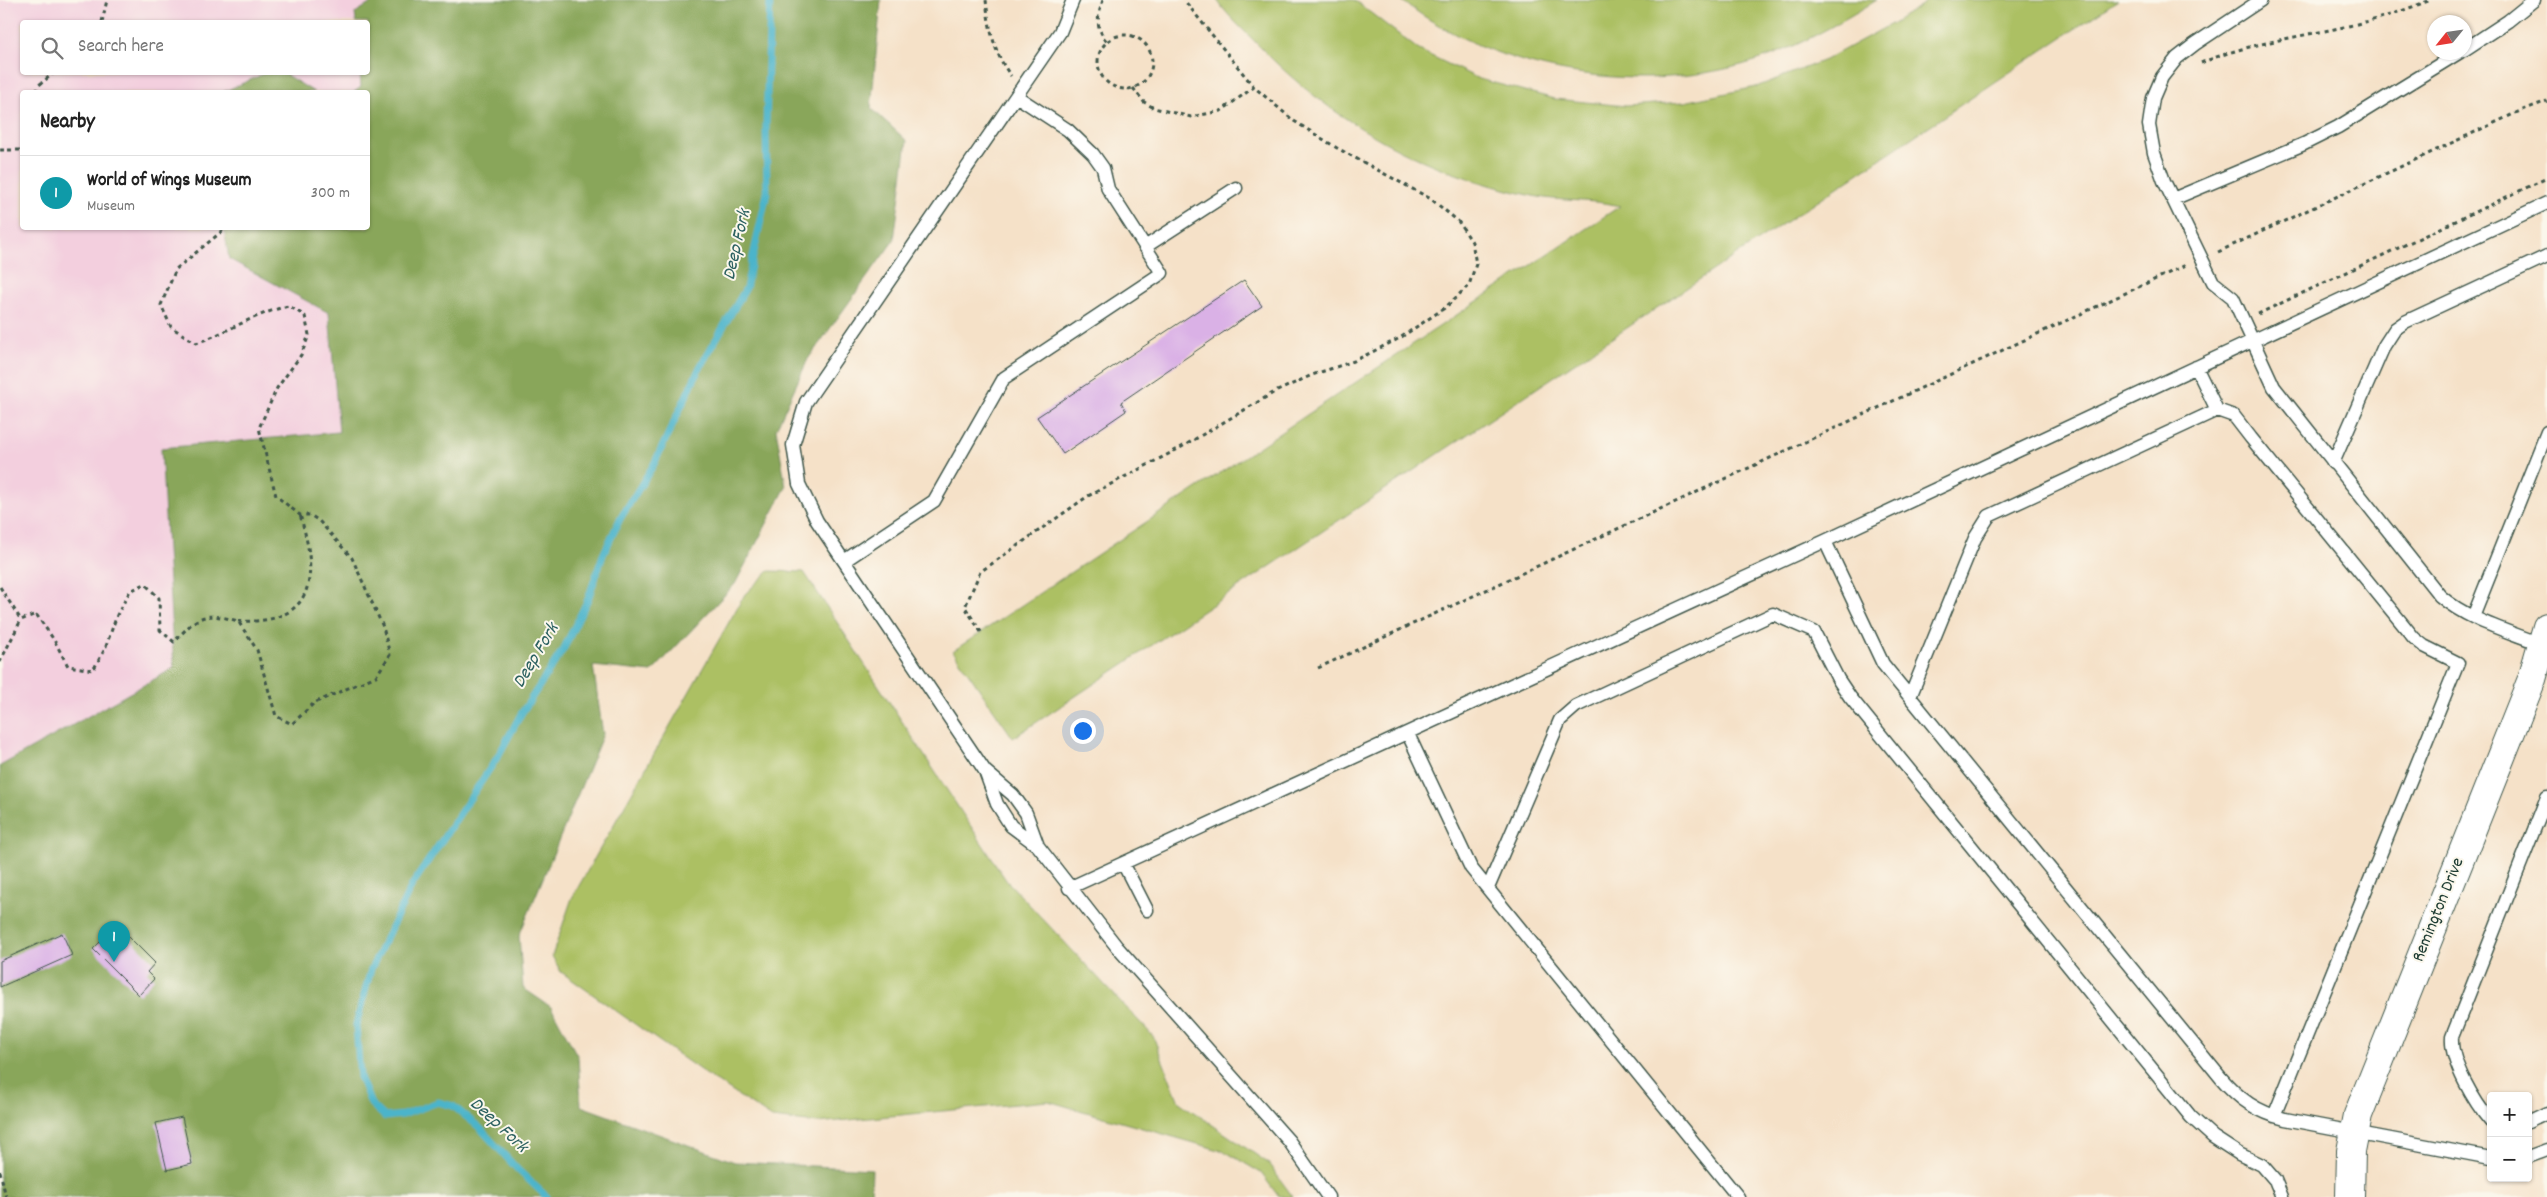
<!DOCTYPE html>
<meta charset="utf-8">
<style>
:root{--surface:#fff;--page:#f2f2f2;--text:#222;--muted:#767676;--line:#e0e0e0;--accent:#d93025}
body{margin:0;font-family:Dekko,sans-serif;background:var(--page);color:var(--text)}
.controls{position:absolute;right:15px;bottom:15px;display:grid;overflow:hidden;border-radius:5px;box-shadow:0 1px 4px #0004}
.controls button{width:45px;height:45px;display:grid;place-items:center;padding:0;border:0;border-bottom:1px solid var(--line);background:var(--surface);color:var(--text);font:25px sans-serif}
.compass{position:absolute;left:2427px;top:15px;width:45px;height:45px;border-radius:50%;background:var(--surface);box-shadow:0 1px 4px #0004;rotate:240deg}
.you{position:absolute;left:1082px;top:730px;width:18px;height:18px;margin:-12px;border:4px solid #fff;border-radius:50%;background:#1a73e8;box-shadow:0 0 0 8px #1a73e833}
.badge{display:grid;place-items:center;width:32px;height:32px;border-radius:50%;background:var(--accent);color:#fff;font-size:16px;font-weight:700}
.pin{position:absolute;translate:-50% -41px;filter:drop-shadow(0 1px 2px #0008)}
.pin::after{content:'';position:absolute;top:26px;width:18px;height:15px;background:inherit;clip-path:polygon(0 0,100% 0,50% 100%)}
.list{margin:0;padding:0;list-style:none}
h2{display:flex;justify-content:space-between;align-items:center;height:65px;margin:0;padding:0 20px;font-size:21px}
h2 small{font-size:16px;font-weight:400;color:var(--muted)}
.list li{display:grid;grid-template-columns:32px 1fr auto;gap:15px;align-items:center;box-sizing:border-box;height:75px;padding:0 20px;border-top:1px solid var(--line)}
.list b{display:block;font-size:19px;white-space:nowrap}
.list p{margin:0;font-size:16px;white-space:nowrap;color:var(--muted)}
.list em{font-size:16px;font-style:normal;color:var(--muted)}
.icon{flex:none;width:28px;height:28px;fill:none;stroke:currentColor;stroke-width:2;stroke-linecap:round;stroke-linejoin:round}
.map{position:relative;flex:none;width:2547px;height:1197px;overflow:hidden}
.search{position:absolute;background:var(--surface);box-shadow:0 1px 4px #0004;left:20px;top:20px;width:350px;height:55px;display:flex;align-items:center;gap:12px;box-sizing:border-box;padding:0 18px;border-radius:5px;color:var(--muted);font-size:19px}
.panel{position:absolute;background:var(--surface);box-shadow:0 1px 4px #0004;left:20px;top:90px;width:350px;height:140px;border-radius:5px}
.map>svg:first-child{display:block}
.built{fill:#f3cfde;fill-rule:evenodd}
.green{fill:#acc064;stroke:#667e4c}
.forest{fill:#89a65a;stroke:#547247}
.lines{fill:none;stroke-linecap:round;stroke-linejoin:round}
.stream{stroke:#4cb4ca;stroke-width:7}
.building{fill:#dab1e6}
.service-casing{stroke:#3f564a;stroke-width:15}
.tertiary-casing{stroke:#3f564a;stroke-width:30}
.path{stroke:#3f564a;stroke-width:3;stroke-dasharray:4 4;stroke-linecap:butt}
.service{stroke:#fff;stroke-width:12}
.tertiary{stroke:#fff;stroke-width:28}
.labels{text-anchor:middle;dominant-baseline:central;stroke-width:4;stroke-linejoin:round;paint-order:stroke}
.street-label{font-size:18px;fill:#1f3d34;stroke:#fbf7ec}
.water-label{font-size:19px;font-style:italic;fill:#2c6161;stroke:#fbf7ec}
</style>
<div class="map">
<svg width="2547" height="1197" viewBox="0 0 2547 1197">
<rect width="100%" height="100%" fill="#fbf7ec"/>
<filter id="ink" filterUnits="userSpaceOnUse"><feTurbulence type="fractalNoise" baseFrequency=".02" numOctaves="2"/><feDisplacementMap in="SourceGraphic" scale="10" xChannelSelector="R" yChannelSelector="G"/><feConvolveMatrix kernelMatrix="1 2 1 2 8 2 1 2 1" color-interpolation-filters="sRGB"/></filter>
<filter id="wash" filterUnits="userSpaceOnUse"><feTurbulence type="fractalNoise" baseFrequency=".0096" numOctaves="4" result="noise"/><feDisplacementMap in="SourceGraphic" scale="20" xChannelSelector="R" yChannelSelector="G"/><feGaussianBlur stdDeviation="1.12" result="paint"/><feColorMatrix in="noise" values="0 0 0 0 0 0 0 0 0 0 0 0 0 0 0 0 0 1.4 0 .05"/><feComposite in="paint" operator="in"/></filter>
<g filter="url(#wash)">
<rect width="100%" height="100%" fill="#f5e1c8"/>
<path class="built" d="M0,0H504L578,468L0,864ZM22,22H368V72H22ZM22,92H368V228H22Z"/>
<path class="green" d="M1217,0H1354L1419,50L1479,79L1555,99L1626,106L1684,102L1756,87L1825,60L1895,22L1929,0H2118L1013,738L953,651L1620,206C1592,199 1561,202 1533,196C1426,173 1334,124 1258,45C1244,30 1228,17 1217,0Z
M1401,0H1877C1846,19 1813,38 1780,52C1660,101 1503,79 1401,0Z
M769,571L804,572L1006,880L1153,1036L1179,1102L1268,1163L1293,1197H1279L1261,1173L1226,1152L1048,1101L817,1123L772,1118L710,1077L561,972L552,956L572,898L745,594Z"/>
<path class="forest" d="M376,0H881L871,108L907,141L894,240L808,359L776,429L786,487L735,584L652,672L593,666L603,734L519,936L523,988L551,1007L578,1057L581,1106L735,1162L872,1169L871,1197H0V766L174,668L161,448L339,432L329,313L229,259L224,228H368V92H354L361,87L360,73L368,72V22H356L355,13Z
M268,72L283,73L314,92H223Z"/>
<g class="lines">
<path class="stream" d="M547,1197L518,1170L479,1127L453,1106L438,1102L403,1115L385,1117L371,1104L360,1077L356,1025L371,969L412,885L497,758L521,714L564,648L588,599L603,555L620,519L654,464L700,367L746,288L767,193L766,125L770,0"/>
</g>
<g id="blocks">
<path class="building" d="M1244,280L1262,306L1121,402L1126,411L1063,454L1037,417Z
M117,925L155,963L147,972L154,979L139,995L93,949Z
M62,933L72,955L0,987V961Z
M182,1117L192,1164L167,1170L156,1123Z"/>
</g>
</g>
<g filter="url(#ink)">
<use href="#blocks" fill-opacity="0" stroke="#3f564a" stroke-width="1"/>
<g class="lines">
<defs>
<path id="service" d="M1073,0L1060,32L806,402L793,445L799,484L817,521L985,771L997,804L1011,826L1038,846L1117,947L1289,1141L1328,1197
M2261,0L2195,44L2177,58L2162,77L2153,98L2149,125L2154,153L2164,181L2213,282L2233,298L2274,387L2440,596C2469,621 2509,631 2545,646
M2464,50L2508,21L2534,0
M2173,199L2304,144L2338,127L2460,52
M1145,247L1236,188
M2196,367L2217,410
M2333,463L2384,346L2395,329L2405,322L2547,256
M1825,541L1883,664L2221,1078C2239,1099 2257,1112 2285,1119L2491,1158
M844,561L934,501L1004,378L1162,273L1108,189L1103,168L1093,154L1068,130L1016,96
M2473,617L2547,432
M1910,697L1975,538L1989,516L2217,410L2234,416L2251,438L2414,638L2424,646L2458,663L2274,1116
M1408,734L1471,868L1738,1197
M985,771L1013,795L1026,813L1038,846
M1123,863L1147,910
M1069,888L1825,541L2547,203
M1488,888L1560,720L1576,706L1773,614L1814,632L1838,679L1850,697L2191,1117L2213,1137L2239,1154L2262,1165L2275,1180L2282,1197
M2491,1122C2475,1103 2450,1062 2452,1037L2547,797
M2528,1122L2547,1113
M2528,1157L2547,1150"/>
<path id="tertiary" d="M2350,1197L2351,1151L2358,1115L2532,679L2547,627"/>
</defs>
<use href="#service" class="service-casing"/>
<use href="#tertiary" class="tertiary-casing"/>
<path class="path" d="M986,0C989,27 994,54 1011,76
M1103,0C1097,18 1095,26 1107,42
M102,22L107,0
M1098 62a27 27 0 1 1 54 0a27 27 0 1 1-54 0Z
M2201,63C2253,41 2310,36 2365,22C2387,17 2409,8 2431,0
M1133,88L1144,102L1154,108L1191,117L1221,111L1254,87
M36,92L39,85L55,72
M0,150H22
M2218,252L2520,111L2547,101
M2258,314L2547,178
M0,587L21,620
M238,621C316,625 319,576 300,515
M981,632L965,607L980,572L1088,496L1180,448L1273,393L1312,375L1354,361L1400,338L1446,307L1469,285L1476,264L1472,242L1458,221L1431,199L1337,148L1294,121L1254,87L1184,0
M0,662L21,620L36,614L54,640L68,666L93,670L105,649L117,615L130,591L145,584L159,598L160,630L174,642C198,616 202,611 238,621L257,650L276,716L292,724L314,703L376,676L390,655L383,627L352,558L319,521L310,515H300L276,496L259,428L277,388L301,355L309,335L305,316L289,306C256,313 228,332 196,343L171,327L161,305L176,269L226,228
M1318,668L2186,265
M0,1171L6,1197"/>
<use href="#service" class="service"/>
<use href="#tertiary" class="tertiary"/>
</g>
</g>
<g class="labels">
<g class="street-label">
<text transform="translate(2439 910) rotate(-68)">Remington Drive</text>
</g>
<g class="water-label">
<text transform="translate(738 245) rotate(-77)">Deep Fork</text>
<text transform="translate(537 656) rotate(-59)">Deep Fork</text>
<text transform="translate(498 1126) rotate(43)">Deep Fork</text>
</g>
</g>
</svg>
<div class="controls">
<button>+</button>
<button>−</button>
</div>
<svg class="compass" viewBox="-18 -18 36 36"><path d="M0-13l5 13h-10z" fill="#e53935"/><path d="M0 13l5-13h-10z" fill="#767676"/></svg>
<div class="you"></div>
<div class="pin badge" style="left:114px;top:962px;background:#0f9aa8">1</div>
<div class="search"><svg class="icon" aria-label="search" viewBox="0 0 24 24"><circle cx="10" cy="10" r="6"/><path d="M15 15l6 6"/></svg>Search here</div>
<section class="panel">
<h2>Nearby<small></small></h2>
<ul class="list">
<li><span class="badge" style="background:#0f9aa8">1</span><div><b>World of Wings Museum</b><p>Museum</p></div><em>300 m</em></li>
</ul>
</section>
</div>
